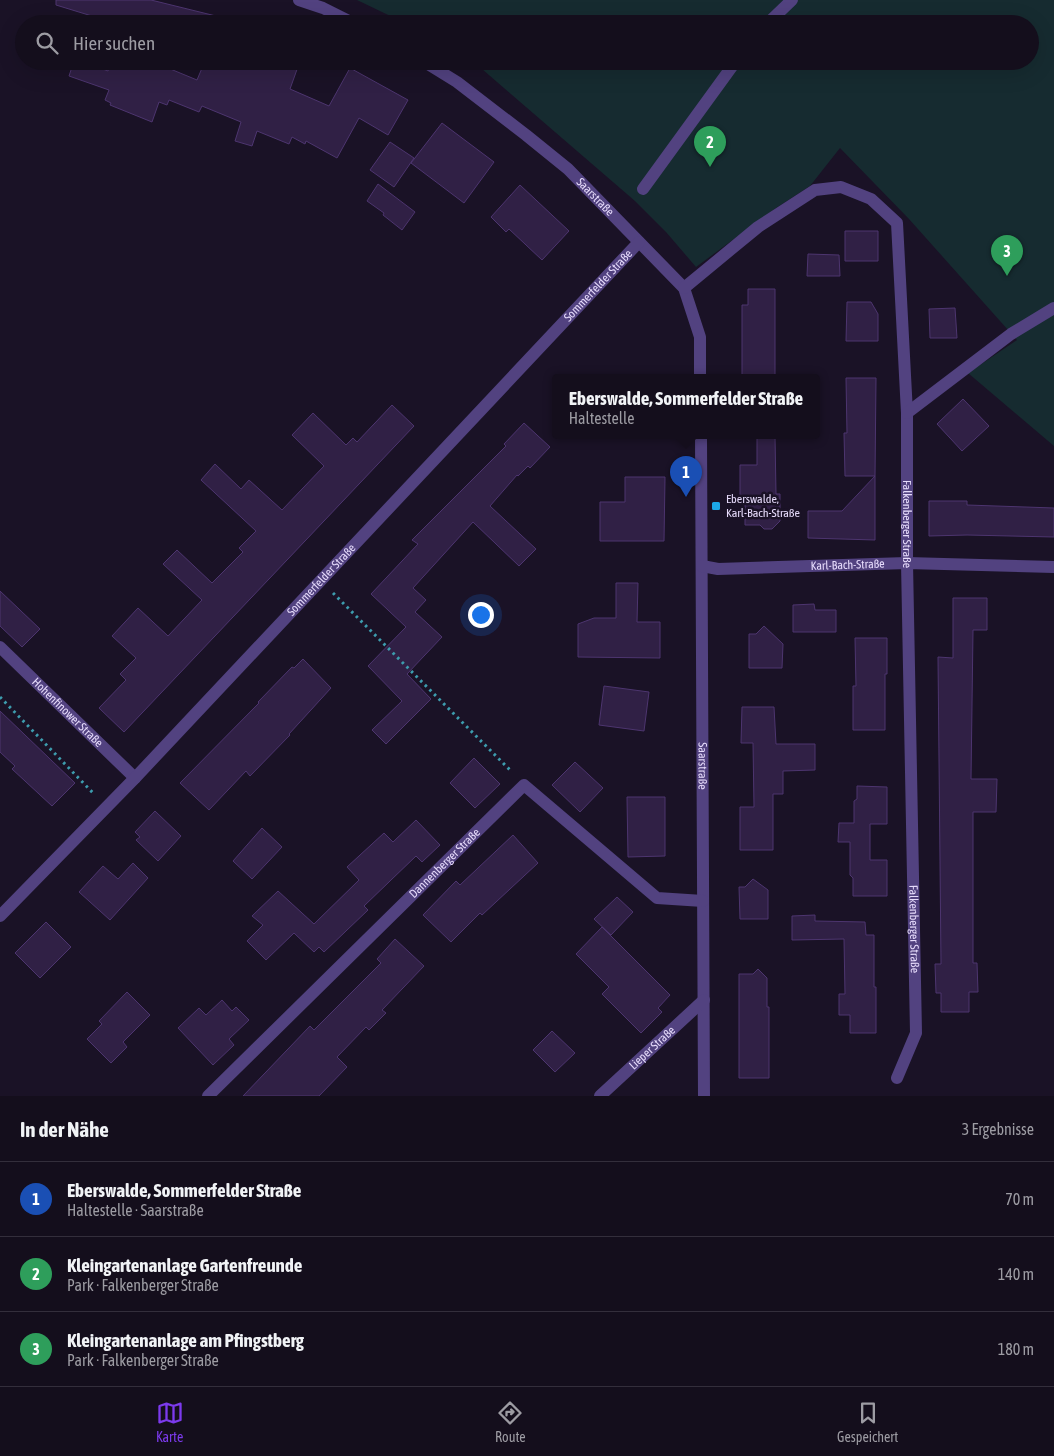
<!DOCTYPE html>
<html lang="de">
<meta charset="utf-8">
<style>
:root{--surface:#140e1c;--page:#211c29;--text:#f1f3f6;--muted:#9d9ca3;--line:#332e3b;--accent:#7c3aed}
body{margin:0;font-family:"Asap Condensed",sans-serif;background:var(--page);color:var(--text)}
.you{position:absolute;left:480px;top:614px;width:18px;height:18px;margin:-12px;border:4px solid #fff;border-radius:50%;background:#1a73e8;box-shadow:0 0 0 8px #1a73e833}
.badge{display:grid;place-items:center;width:32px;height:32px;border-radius:50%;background:var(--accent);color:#fff;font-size:16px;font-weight:700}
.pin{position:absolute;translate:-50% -41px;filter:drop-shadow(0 1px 2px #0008)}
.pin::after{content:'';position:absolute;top:26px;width:18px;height:15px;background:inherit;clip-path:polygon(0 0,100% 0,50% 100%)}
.popup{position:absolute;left:552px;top:374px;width:268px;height:65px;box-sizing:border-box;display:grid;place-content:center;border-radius:5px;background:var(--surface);filter:drop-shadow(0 1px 4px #0005);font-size:16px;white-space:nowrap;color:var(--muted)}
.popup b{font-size:19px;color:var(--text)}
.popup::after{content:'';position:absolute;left:50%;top:100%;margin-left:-10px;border:10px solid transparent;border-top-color:var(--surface)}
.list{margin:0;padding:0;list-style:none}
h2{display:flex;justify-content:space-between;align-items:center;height:65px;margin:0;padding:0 20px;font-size:21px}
h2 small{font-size:16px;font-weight:400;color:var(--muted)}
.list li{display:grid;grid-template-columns:32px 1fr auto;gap:15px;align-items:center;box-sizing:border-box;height:75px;padding:0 20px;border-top:1px solid var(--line)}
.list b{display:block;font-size:19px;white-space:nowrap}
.list p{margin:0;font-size:16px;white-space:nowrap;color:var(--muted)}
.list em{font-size:16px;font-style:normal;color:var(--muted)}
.icon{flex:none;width:28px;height:28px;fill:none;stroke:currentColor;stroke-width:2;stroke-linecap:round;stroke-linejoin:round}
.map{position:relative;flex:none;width:1054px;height:1096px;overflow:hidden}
.search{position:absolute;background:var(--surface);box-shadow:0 5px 20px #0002;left:15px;right:15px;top:15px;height:55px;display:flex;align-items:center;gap:12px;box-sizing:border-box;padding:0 18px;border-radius:28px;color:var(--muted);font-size:19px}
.sheet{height:290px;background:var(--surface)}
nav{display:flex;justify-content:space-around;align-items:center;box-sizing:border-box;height:70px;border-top:1px solid var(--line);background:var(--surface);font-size:14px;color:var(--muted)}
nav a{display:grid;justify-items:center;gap:2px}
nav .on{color:var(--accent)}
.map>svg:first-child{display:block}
.green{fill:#162b30}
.building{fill:#302045;stroke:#4d356f}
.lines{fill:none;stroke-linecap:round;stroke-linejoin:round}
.path{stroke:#3d9cae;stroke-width:3;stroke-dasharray:2.5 4;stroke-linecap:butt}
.minor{stroke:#524280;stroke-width:12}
.poi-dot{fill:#1ca7e7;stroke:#1a1226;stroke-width:2}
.labels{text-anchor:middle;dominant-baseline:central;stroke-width:5;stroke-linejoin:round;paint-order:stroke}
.street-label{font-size:12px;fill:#e6dbfb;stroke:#1a1226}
.poi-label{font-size:12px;fill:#e6dbfb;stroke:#1a1226;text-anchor:start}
</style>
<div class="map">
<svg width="1054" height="1096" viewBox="0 0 1054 1096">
<rect width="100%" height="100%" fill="#1a1226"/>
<path class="green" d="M357,0H1054V446L968,373L1017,340L909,219L840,148L810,186L776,208L696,267L666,232L635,201L482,69L469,61H1030V24H407Z"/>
<path class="building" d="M56,0H151L220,17L219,24H118L56,5Z
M74,61H82L108,71L112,61H151L197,80L205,61H300L290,89L329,106L350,68L408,100L388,135L359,118L337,158L306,141L305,144L292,137L289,144L257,131L252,146L235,141L241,122L202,106L199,112L169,100L167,105L159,102L152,122L110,105L111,103L105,100L109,90L69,76Z
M442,123L494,162L464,203L411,163Z
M390,142L414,158L394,187L370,170Z
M378,184L415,212L402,230L383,215L384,213L367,201Z
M520,185L569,231L542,260L509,229L506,232L491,217Z
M845,231H878V261H845Z
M808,254L839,255L840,276H807Z
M748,289H775V378H742V305H748Z
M847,302H871L878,314V341H846Z
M955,308L957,338H930L929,309Z
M846,378H876L875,476H845L844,433H847Z
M963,399L989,426L962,451L937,424Z
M392,405L414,426L124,732L99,708L126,680L120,674L136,658L112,636L138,608L168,636L202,600L163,564L177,550L212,583L243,552L239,548L256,531L201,480L215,464L241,489L249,480L282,510L324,466L292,435L313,413L346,445L353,438L357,442Z
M524,423L550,447L530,468L528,466L518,476L517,475L490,506L536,549L519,566L473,522L413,588L426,600L415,612L442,637L407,674L431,699L386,744L372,730L402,701L368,666L406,627L371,594L418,544L412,540L506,446L504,444Z
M757,436H775L776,494H780V521L772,529H764L760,525H745V496H740V465H757Z
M875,476V540L808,538V511H842Z
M625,477H665L664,541H600V502H625Z
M929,501H967V505L1054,508V537L967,535L929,536Z
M616,583H638L637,622H660V658L578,657V624L594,618H616Z
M0,591L40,629L22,647L0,626Z
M953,598H987V630H973L971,779H997L996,812H973V963H977L978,992H969V1012H941V993H936L935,964H941L938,657L953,658Z
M814,604L815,610H836V632H793V605Z
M764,626L783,644L782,668H749V634H756Z
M855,638H887V674H885V730H853V686H856Z
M303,659L331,688L289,734L290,735L250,776L246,771L209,810L180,783L259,703L258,702L292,667L294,668Z
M604,686L649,692L644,731L599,725Z
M742,707H774L776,744H815V770L783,771V794H773V850H740V807H754L753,743H741Z
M0,711L75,783L52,806L12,769L15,766L0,752Z
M474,758L500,784L475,808L450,783Z
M575,762L603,788L580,812L552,785Z
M857,786L887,787V824H870V860H887V896H853V878L850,875V842H838L839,823H854V801L857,799Z
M627,797H665V856L628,857Z
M155,811L181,836L158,861L136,840L140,837L135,832Z
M416,820L440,845L422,862L416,856L364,906L368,910L324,952L319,947L314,952L294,933L266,960L247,941L263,925L252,916L278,891L314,924L359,880L347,867L384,833L393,842Z
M262,828L282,847L252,879L233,861Z
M513,835L538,863L482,915L480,913L451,942L423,915L456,881L460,885Z
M133,863L148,878L110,920L79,892L103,866L118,879Z
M753,879L768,890V919H740L739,887H745Z
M617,897L633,912L611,935L594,919Z
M815,915V921L865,922L866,935H874V987H876V1033H850V1015H839V994H845L844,939L792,940V916Z
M46,922L71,947L40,978L15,953Z
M602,927L670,995L658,1008L662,1012L641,1033L602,994L609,987L576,954Z
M395,939L424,966L382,1010L386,1013L369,1030L366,1027L337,1057L347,1067L319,1096H243L310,1026L314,1030L381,963L377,959Z
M758,969L767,978V1007H769V1078H739V974H753Z
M127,992L150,1015L123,1042L127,1047L111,1063L87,1039L102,1024L99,1021Z
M222,1000L232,1011L236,1007L249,1020L229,1039L234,1045L213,1065L178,1028L199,1008L206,1015Z
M552,1031L575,1053L555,1072L533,1050Z"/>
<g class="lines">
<path class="path" d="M333,593L512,772
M0,697L94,794"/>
<g class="minor">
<path d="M299,0L323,8L355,24"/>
<path d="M767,24L792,0"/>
<path id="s1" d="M423,61L457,82L526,135L568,169L684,288L700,337V378"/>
<path d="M643,189L736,61"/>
<path id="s2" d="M684,288L758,227L815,190L841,187L871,199L897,223L907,413V563L916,1033L897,1078"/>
<path d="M907,413L1011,334L1054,308"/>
<path id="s3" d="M701,436L704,1096"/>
<path id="s4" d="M702,566L718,569L907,563L1054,567"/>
<path id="s5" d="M0,647L135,778"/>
<path id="s6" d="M0,916L135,778L639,242"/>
<path id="s7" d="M208,1096L524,785L657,898L703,901"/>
<path id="s8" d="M600,1096L704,1000"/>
</g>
</g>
<rect class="poi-dot" x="711" y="501" width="10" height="10" rx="2.5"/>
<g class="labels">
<g class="street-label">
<text stroke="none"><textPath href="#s1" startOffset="220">Saarstraße</textPath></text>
<text stroke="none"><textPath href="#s6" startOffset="869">Sommerfelder Straße</textPath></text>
<text stroke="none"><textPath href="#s2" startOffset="559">Falkenberger Straße</textPath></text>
<text stroke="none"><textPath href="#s4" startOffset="146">Karl-Bach-Straße</textPath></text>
<text stroke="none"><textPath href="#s6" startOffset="465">Sommerfelder Straße</textPath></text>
<text stroke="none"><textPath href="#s5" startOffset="94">Hohenfinower Straße</textPath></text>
<text stroke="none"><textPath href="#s3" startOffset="330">Saarstraße</textPath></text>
<text stroke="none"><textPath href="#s7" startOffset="332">Dannenberger Straße</textPath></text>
<text stroke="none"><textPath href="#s2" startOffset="964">Falkenberger Straße</textPath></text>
<text stroke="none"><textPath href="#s8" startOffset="71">Lieper Straße</textPath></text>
</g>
<g class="poi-label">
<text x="726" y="499">Eberswalde,<tspan x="726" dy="14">Karl-Bach-Straße</tspan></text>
</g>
</g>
</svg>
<div class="you"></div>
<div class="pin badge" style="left:686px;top:497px;background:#1a4fb4">1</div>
<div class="popup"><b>Eberswalde, Sommerfelder Straße</b>Haltestelle</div>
<div class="pin badge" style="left:710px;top:167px;background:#2e9e5b">2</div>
<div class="pin badge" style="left:1007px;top:276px;background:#2e9e5b">3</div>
<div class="search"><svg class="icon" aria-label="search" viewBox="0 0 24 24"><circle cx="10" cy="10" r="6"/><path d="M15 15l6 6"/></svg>Hier suchen</div>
</div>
<section class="sheet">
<h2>In der Nähe<small>3 Ergebnisse</small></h2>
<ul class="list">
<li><span class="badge" style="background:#1a4fb4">1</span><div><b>Eberswalde, Sommerfelder Straße</b><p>Haltestelle · Saarstraße</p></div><em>70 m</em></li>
<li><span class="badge" style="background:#2e9e5b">2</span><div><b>Kleingartenanlage Gartenfreunde</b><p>Park · Falkenberger Straße</p></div><em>140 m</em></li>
<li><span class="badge" style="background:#2e9e5b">3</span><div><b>Kleingartenanlage am Pfingstberg</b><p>Park · Falkenberger Straße</p></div><em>180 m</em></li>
</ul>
</section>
<nav>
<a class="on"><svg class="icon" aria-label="map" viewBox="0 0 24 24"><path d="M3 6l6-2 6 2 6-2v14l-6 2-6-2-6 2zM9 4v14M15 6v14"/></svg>Karte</a>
<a><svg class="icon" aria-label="directions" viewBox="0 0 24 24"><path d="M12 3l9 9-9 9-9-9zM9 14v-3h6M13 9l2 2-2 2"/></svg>Route</a>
<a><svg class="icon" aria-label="saved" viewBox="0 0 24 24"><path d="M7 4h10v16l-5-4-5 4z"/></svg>Gespeichert</a>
</nav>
